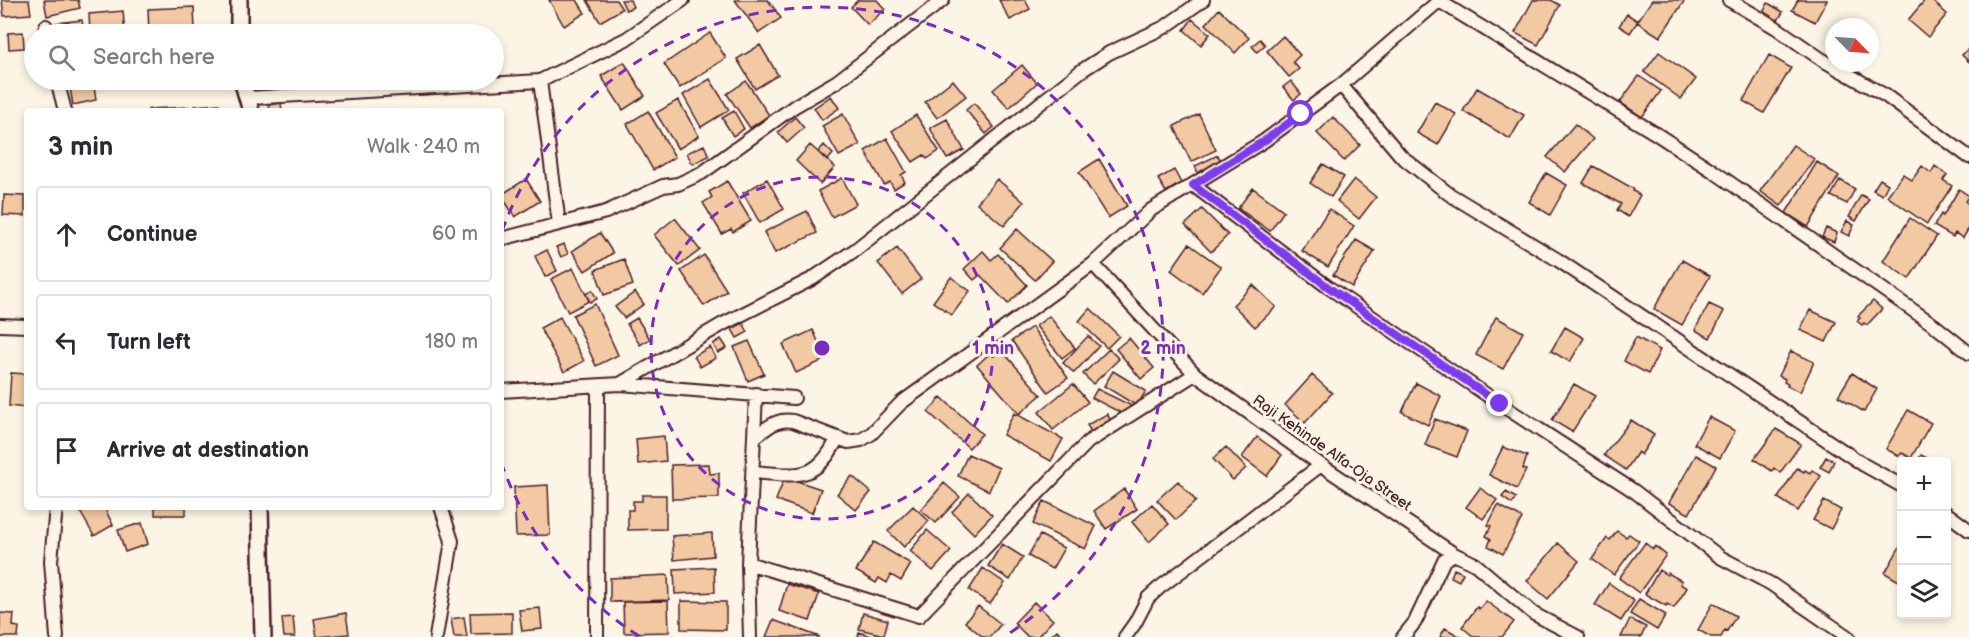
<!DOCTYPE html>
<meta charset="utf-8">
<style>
:root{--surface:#fff;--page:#f2f2f3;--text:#2b2b33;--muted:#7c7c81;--line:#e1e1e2}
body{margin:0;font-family:"Balsamiq Sans",sans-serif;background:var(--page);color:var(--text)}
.controls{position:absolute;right:18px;bottom:18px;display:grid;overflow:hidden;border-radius:6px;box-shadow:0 3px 9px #0003}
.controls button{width:54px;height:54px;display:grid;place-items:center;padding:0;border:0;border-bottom:2px solid var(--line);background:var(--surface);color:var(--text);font:30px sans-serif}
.compass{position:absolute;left:1825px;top:18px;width:54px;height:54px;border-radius:50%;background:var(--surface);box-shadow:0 3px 9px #0003;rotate:115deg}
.stop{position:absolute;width:18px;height:18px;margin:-14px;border:4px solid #7c3aed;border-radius:50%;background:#fff}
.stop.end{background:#7c3aed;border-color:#fff;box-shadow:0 2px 6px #0008}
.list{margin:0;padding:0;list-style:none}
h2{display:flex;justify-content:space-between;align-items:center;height:78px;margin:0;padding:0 24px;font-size:26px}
h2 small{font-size:20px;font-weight:400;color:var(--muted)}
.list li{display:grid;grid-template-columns:39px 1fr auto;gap:18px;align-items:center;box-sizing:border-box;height:96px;margin:0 12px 12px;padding:0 12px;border:2px solid var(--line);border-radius:6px}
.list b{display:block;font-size:22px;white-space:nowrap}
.list em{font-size:20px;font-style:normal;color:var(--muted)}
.icon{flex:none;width:33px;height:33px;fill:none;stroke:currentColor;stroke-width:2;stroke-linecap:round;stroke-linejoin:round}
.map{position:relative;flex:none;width:1969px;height:637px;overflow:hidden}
.search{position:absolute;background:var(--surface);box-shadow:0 3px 9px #0003;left:24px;top:24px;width:480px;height:66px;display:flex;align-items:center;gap:15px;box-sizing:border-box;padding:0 21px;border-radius:33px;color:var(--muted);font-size:22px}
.panel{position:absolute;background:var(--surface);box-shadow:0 3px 9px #0003;left:24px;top:108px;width:480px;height:402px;border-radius:6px}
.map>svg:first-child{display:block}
.building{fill:#f2c9a2;stroke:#4a1f2b;stroke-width:1.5}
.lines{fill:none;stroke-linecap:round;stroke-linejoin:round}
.minor-casing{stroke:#4a1f2b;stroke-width:16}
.tertiary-casing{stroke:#4a1f2b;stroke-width:20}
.minor{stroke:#fcf5e5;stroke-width:12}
.tertiary{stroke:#fcf5e5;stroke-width:15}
.route{stroke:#7c3aed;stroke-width:8}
.ring{fill:none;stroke:#7b2cbf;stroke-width:3;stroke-dasharray:10 8}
.labels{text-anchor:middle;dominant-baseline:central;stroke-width:6;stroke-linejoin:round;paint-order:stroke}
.street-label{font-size:15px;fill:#4a1f2b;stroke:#fcf5e5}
.centre{fill:#7b2cbf;stroke:#fcf5e5;stroke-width:3}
.ring-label{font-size:18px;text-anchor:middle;font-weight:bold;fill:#7b2cbf;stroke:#fcf5e5;stroke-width:6;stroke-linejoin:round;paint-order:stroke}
</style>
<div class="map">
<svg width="1969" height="637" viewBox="0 0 1969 637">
<rect width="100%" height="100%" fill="#fcf5e5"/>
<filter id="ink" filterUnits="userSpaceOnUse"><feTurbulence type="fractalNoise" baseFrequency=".0167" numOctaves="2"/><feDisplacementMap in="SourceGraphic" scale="12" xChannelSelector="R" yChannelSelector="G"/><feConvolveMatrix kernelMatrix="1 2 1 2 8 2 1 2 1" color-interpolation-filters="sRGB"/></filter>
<g filter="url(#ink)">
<path class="building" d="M2,0H29L31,14L4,16Z
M44,0H78L80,8L47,16Z
M549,0H577L585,13L564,26Z
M587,0H616L622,9L600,22Z
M621,0H630L633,7L626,10Z
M735,0H768L781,18L759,33Z
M858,0H877L885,9L868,25L851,7Z
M999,0H1025L1030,9L1010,20Z
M1533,0H1551L1560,5L1538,45L1515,33Z
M1652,0H1685L1660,37L1637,22Z
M1798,0H1827L1815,22L1792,10Z
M1925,0H1931L1947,14L1928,37L1908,20Z
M1768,3L1783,12L1777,22L1763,13Z
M194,7L195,30L149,33L148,9Z
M1219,9L1249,38L1235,53L1206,24Z
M123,11L125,34H90L89,14Z
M1627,14L1638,21L1630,33L1619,26Z
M1192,19L1210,34L1201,45L1184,30Z
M82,20L84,34H58L56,23Z
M23,32L24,48L9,49L8,33Z
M710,33L726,58L680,88L664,64Z
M1283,36L1300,55L1293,62L1299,69L1289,77L1267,51Z
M1260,39L1265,45L1257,52L1252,46Z
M760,45L778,75L755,89L737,59Z
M1969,48V62L1962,55Z
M1659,52L1696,79L1681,99L1644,72Z
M1769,55L1791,68L1764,113L1743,101Z
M624,62L645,96L623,110L601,76Z
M1022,65L1037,83L1009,108L993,90Z
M1639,76L1661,91L1642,117L1620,102Z
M710,79L729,110L701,127L683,95Z
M83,80H93L96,100L73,105L69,82Z
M953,80L966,96L937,118L925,102Z
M746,81L769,115L750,128L727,94Z
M1291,81L1301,94L1294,100L1283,87Z
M1477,88L1524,115L1510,139L1463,111Z
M831,96L839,108L822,120L814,108Z
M678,100L699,136L678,149L656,113Z
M1435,102L1456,114L1438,145L1417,133Z
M281,103L282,111H269V105Z
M974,103L994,127L986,134L966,110Z
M219,104L220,111H196L195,106Z
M189,107V111H148V109Z
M648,111L675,157L653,170L627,124Z
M734,111L744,129L733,136L722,118Z
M843,114L860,145L839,156L822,126Z
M1199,114L1216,150L1191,162L1174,126Z
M916,115L939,151L927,159L924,155L913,162L892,131Z
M795,117L804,128L787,143L778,132Z
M1333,117L1360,145L1344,161L1317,133Z
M947,119L964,150L947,159L930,128Z
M1575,124L1593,139L1565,172L1547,157Z
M887,138L906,172L901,175L905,182L894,189L890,182L884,185L865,151Z
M704,145L709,156L692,164L687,153Z
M810,145L835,167L820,184L796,161Z
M824,145L833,154L827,161L818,152Z
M1793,145L1814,159L1781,206L1760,191Z
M1218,155L1223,166L1199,176L1195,166Z
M1099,159L1127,206L1108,218L1079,172Z
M1817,162L1839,176L1808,227L1786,213Z
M1323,164L1344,177L1331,197L1310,183Z
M1593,166L1634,189L1633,191L1640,195L1628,217L1617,210L1621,204L1583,183Z
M1922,166L1931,173L1935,166L1947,175L1943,180L1952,186L1927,224L1887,196L1903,174L1912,180Z
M1174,170L1181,183L1166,192L1158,179Z
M1546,173L1567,185L1550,215L1529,202Z
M842,178L856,204L832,217L818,191Z
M526,179L540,201L515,217L501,195Z
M767,179L784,209L760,223L743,193Z
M997,179L1024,202L1004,226L977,203Z
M1354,179L1376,197L1359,219L1337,201Z
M1880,179L1888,184L1882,195L1873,190Z
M1840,180L1855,189L1847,204L1831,196Z
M727,181L751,221L733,232L731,229L722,234L703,203L712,197L709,192Z
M1253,188L1284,211L1270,231L1238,208Z
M1959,189L1969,196L1965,201L1969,204V228L1963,238L1955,233L1953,237L1934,226L1941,214L1943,216Z
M4,195L25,196V216L3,215Z
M1861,195L1869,199L1856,221L1849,217Z
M1202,209L1228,235L1211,252L1185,225Z
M1329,209L1354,226L1328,267L1302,251Z
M807,211L817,233L775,253L764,232Z
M675,218L700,250L679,266L654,235Z
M1910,218L1937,236L1909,279L1883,261Z
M1847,221L1854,225L1849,236L1841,232Z
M1826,228L1837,233L1834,242L1822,237Z
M1017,229L1052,261L1035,280L1000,248Z
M600,233L613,253L585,271L572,251Z
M1356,240L1375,251L1352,287L1333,275Z
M564,244L568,254L561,257L556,247Z
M1189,244L1221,267L1202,293L1171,270Z
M897,248L921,279L902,294L878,263Z
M547,250L557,271L545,277L535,256Z
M983,251L991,260L998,254L1027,285L1008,304L980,275L974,280L964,269Z
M704,255L727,291L704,306L681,271Z
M624,259L633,285L604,295L595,270Z
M1682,260L1710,276L1682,325L1654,309Z
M573,268L589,301L568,312L551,279Z
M951,277L970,291L952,315L933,302Z
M1253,285L1276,307L1255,327L1233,305Z
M592,290L597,299L590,302L586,294Z
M635,292L644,304L624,318L615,307Z
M1873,301L1882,309L1867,325L1864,323L1862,325L1857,321L1860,318L1858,316Z
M595,304L618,355L596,366L573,315Z
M1709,304L1724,311L1710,338L1695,330Z
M1090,308L1119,336L1107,348L1079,321Z
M1810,310L1836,322L1826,342L1800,330Z
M1049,316L1075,348L1062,358L1036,326Z
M560,317L584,361L564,372L540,328Z
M1496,317L1523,332L1503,369L1476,355Z
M637,318L650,339L640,345L627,324Z
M743,323L748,332L737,338L732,329Z
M1032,327L1068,378L1048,392L1012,341Z
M1565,327L1584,338L1570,362L1551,351Z
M813,330L826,359L796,373L783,344Z
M1088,336L1099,346L1074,373L1063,363Z
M1636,337L1660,350L1648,374L1624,361Z
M1129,338L1154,368L1141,379L1116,349Z
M721,339L727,348L718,353L713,344Z
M749,341L764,374L748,381L734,347Z
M998,346L1041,395L1019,414L977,365Z
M710,347L716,358L700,367L694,356Z
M1109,349L1119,359L1093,384L1083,374Z
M1791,351L1814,362L1800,392L1787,386L1788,384L1784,382L1785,379L1779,376Z
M1113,371L1146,391L1137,406L1104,386Z
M11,373L27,374V408L9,406Z
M1852,373L1877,389L1864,412L1838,396Z
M1312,375L1332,393L1305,423L1285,405Z
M1416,383L1441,396L1428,425L1402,412Z
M1073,384L1088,402L1053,430L1039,412Z
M1574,384L1595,396L1572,432L1552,420Z
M1097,389L1132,406L1127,416L1092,398Z
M941,397L982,434L969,448L928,412Z
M1908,410L1931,423L1911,458L1902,453L1899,456L1886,449Z
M1014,413L1063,439L1051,461L1003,435Z
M1107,414L1113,424L1093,435L1087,425Z
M1709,417L1735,431L1720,458L1694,444Z
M1435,419L1467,431L1457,457L1425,445Z
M1631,420L1654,435L1641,455L1638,452L1626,470L1604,455Z
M1776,429L1801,444L1780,473L1774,468L1772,471L1754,459Z
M664,436L666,461L638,464L636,439Z
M1257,437L1282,455L1267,476L1242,457Z
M1226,447L1246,468L1233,480L1213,459Z
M1503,447L1527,456L1523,469L1526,470L1517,489L1489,475Z
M968,454L999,468L989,491L958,476Z
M1696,455L1716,466L1689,514L1669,503Z
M1921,455L1934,462H1918Z
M1826,457L1834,461L1829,472L1820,467Z
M709,464L710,474L719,473V498L672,499L671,465Z
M1797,468L1804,472L1805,470L1810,473L1812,470L1821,476L1798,511L1778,498Z
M852,476L871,492L856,510L837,494Z
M785,477L821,489L812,513L776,500Z
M1178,481L1196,501L1176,520L1157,500Z
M944,483L960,497L936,523L921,510Z
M548,485L550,535L516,536L514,487Z
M1480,488L1497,500L1483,519L1466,507Z
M1124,489L1137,509L1106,529L1094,511Z
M1506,492L1516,498L1512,504L1502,497Z
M969,493L992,515L974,534L952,512Z
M642,495H666V529L628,530V510H633V501H642Z
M1044,501L1096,526L1085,549L1033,524Z
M1824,501L1841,510L1831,529L1813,520Z
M1152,504L1169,524L1149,542L1132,522Z
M1498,505L1522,518L1503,554L1488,546L1491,539L1486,536L1491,526L1488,525Z
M913,506L929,521L904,547L888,531Z
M81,507H104L113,525L94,536L78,508Z
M155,507H186V515H155Z
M142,523L148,544L125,552L118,530Z
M927,530L951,551L933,571L910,551Z
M1617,531L1626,537L1629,534L1639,541L1614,575L1592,559L1607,538L1610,540Z
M712,533L713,556L674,560L672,536Z
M1040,535L1064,548L1052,569L1028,556Z
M874,542L911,564L901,581L891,575L887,583L879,578L876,583L856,571Z
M1558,543L1579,561L1548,599L1527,581Z
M1645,543L1653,549L1655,546L1666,555L1639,593L1619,578Z
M1902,543V583L1885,573Z
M1002,544L1023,557L1010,580L988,566Z
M714,567L715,592L675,594L674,569Z
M983,568L1005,583L990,604L969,590Z
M1454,569L1463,573L1459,581L1451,577Z
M1659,570L1667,575L1668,573L1682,581L1680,584L1687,588L1674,608L1667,604L1666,606L1645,594Z
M668,575L669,600L610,602V578Z
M1609,583L1634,601L1621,621L1595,605Z
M787,584L819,594L810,621L779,611Z
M1639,599L1666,615L1657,630L1630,614Z
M668,601L669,632L624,633L623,602Z
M681,601L726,602V630L681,629Z
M1486,601L1514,622L1502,637H1474L1462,627L1477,607L1479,609Z
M1034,602L1053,620L1037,637H1028L1014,623Z
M1713,603L1736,616L1727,631L1725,630L1721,637H1711L1698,630Z
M978,606L1001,624L990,637H983L965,622Z
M540,608L542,629L522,631L519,610Z
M512,612V633L471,634L470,613Z
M0,613L14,614L13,626L19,627L18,637H0Z
M346,613L349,634L317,637L314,619Z
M863,613L888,620L884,635L859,629Z
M293,617L295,637H284L282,618Z
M464,617L467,637H454L451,619Z
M1630,619L1646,627L1641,637H1621Z
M773,620L820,637H766Z
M1445,628L1461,637H1440Z
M1057,630L1063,637H1049Z
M859,632L874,637H858Z"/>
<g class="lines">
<defs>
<path id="minor" d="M1729,0L1775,27L1821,59L1886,96L1969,157
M1439,1L1658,135L1713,171L1934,325L1969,353
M46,26L47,34
M57,80L65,111
M540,81L559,224
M1341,85L1440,0
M247,98L540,81L626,39L683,0
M1193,185L1328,287L1500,404L1634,491L1720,557L1771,584L1848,637
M501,239L606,212L663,186L678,184L702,173L795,106L836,82L943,0
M1093,264L1195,374L1321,465L1454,554L1475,564L1534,614L1578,637
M0,325L27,326
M620,384L723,324L812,279L855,250L1081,71L1109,53L1165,27L1203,0
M501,391L620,384L794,398
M755,437C768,427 777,418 793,421L848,442L861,440L871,434L901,403L1093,264L1151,210L1264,141L1341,85L1401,156L1449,194L1558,260L1864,465L1902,486
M753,472C795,475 816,483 837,439
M56,507L51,561L57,637
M1946,513L1969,530
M748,563L919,616L1088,442L1195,374
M436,637L452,541L441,507
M597,637L598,386
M750,637L748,563L756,394
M1125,637L1135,623L1148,598L1159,588L1321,465
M1403,637L1415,622L1444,560L1454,554"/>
<path id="tertiary" d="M239,34V0
M242,80L251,111
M260,507L263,637"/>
</defs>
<use href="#minor" class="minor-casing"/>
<use href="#tertiary" class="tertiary-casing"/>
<use href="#minor" class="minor"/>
<use href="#tertiary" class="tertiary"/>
</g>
</g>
<g class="lines" filter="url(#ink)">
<path class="route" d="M1301,114L1264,141L1193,185L1328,287L1500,404"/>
</g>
<g class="ring">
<circle cx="822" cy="348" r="171"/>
<path d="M639 636A341 341 0 0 1 502 465M502 231A341 341 0 1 1 1005 636"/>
</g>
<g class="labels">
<g class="street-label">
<text transform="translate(1332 453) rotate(35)">Raji Kehinde Alfa-Oja Street</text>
</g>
</g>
<circle cx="822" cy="348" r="9" class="centre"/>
<g class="ring-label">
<text x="993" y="354">1 min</text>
<text x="1163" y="354">2 min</text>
</g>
</svg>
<div class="controls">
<button>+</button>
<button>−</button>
<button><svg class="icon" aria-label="layers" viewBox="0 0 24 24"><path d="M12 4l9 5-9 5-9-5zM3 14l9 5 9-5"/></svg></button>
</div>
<svg class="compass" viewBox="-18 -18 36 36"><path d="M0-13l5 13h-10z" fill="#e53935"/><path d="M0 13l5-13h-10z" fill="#7c7c81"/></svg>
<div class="stop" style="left:1301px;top:114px"></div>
<div class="stop end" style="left:1500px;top:404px"></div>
<div class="search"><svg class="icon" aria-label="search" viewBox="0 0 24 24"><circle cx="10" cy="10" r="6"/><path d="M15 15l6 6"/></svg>Search here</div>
<section class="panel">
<h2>3 min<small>Walk · 240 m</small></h2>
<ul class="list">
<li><svg class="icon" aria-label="ahead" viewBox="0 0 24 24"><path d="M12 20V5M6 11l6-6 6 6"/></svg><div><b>Continue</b></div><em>60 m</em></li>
<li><svg class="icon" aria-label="left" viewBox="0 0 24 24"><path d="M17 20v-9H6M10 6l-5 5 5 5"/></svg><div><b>Turn left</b></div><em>180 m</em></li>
<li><svg class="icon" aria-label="arrive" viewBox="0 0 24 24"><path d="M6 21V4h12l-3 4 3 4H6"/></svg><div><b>Arrive at destination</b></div></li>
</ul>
</section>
</div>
